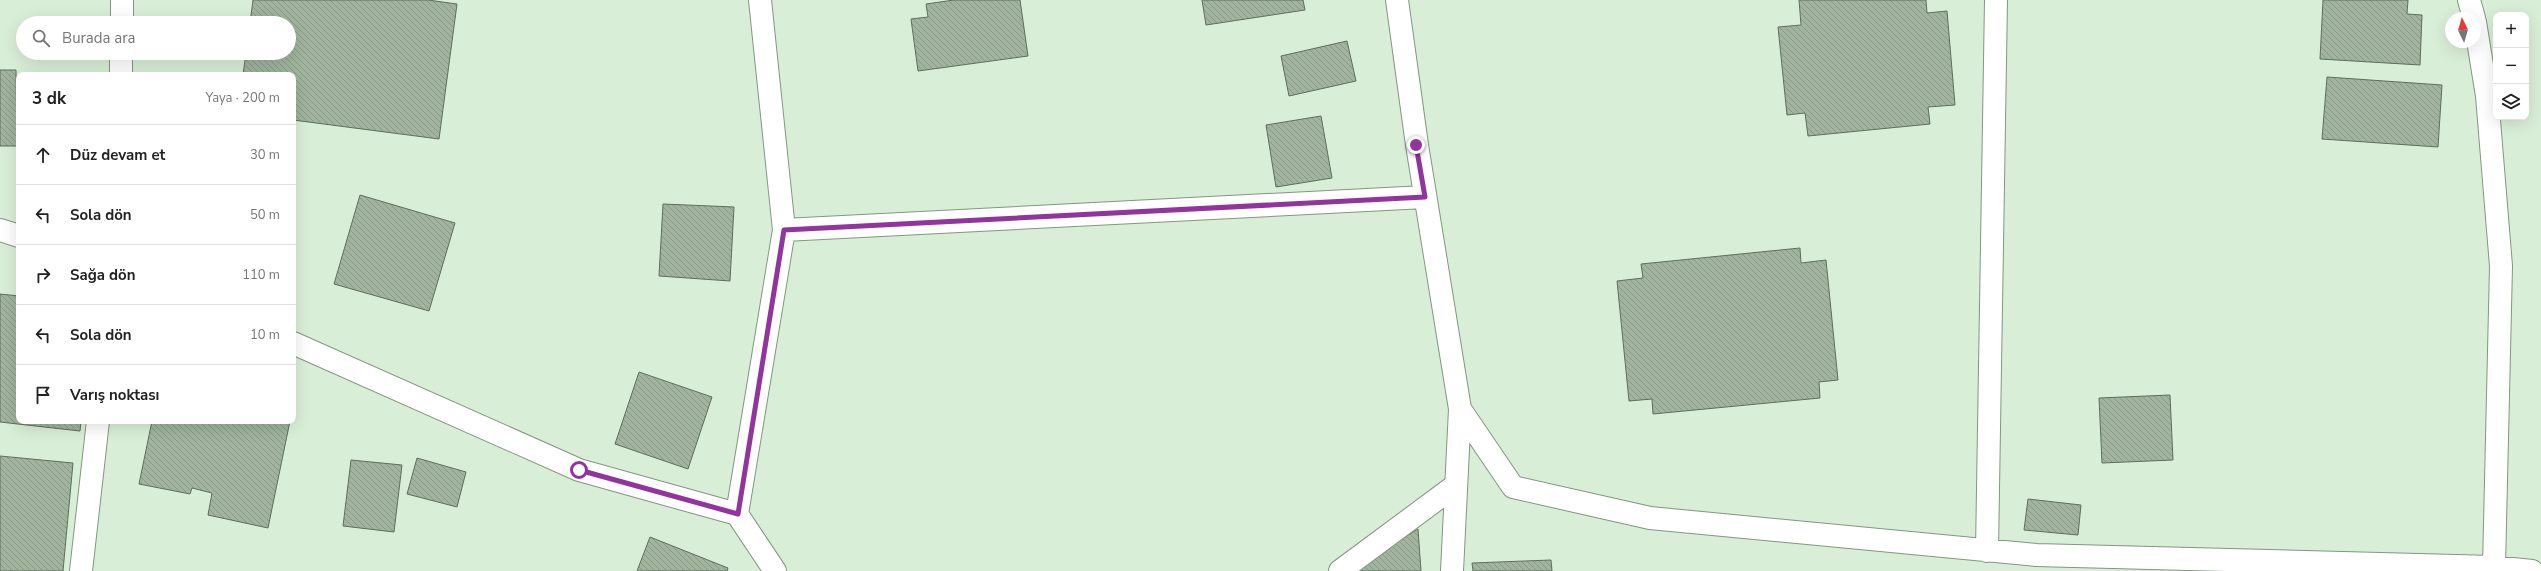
<!DOCTYPE html>
<html lang="tr">
<meta charset="utf-8">
<style>
:root{--surface:#fff;--page:#f6f6f6;--text:#222;--muted:#767676;--line:#e0e0e0}
body{margin:0;font-family:"Nunito Sans",sans-serif;background:var(--page);color:var(--text)}
.controls{position:absolute;right:12px;top:12px;display:grid;overflow:hidden;border-radius:8px;box-shadow:0 4px 16px #0002}
.controls button{width:36px;height:36px;display:grid;place-items:center;padding:0;border:0;border-bottom:1px solid var(--line);background:var(--surface);color:var(--text);font:20px sans-serif}
.compass{position:absolute;left:2445px;top:12px;width:36px;height:36px;border-radius:50%;background:var(--surface);box-shadow:0 4px 16px #0002;rotate:355deg}
.stop{position:absolute;width:12px;height:12px;margin:-9px;border:3px solid #91349e;border-radius:50%;background:#fff}
.stop.end{background:#91349e;border-color:#fff;box-shadow:0 1px 4px #0008}
.list{margin:0;padding:0;list-style:none}
h2{display:flex;justify-content:space-between;align-items:center;height:52px;margin:0;padding:0 16px;font-size:17px}
h2 small{font-size:13px;font-weight:400;color:var(--muted)}
.list li{display:grid;grid-template-columns:26px 1fr auto;gap:12px;align-items:center;box-sizing:border-box;height:60px;padding:0 16px;border-top:1px solid var(--line)}
.list b{display:block;font-size:15px;white-space:nowrap}
.list em{font-size:13px;font-style:normal;color:var(--muted)}
.icon{flex:none;width:22px;height:22px;fill:none;stroke:currentColor;stroke-width:2;stroke-linecap:round;stroke-linejoin:round}
.map{position:relative;flex:none;width:2541px;height:571px;overflow:hidden}
.search{position:absolute;background:var(--surface);box-shadow:0 4px 16px #0002;left:16px;top:16px;width:280px;height:44px;display:flex;align-items:center;gap:10px;box-sizing:border-box;padding:0 14px;border-radius:22px;color:var(--muted);font-size:15px}
.panel{position:absolute;background:var(--surface);box-shadow:0 4px 16px #0002;left:16px;top:72px;width:280px;height:352px;border-radius:8px}
.map>svg:first-child{display:block}
.building{fill:url(#building-back-hatch);stroke:#5d6f5b}
.lines{fill:none;stroke-linecap:round;stroke-linejoin:round}
.street-casing{stroke:#839681;stroke-width:24}
.street{stroke:#fff;stroke-width:22}
.route{stroke:#91349e;stroke-width:5}
</style>
<div class="map">
<svg width="2541" height="571" viewBox="0 0 2541 571">
<defs>
<pattern id="building-back-hatch" width="6" height="6" patternUnits="userSpaceOnUse"><rect width="6" height="6" fill="#a0b49e"/><path d="M-1 5l2 2M0 0l6 6M5-1l2 2" fill="none" stroke="#889a87"/></pattern>
</defs>
<rect width="100%" height="100%" fill="#d9eed7"/>
<path class="building" d="M253,0H428L457,4L439,139L293,120V75H243L246,53H289V23H250Z
M954,0H1020L1028,56L918,71L911,19L928,17L926,4Z
M1202,0H1303L1305,10L1206,25Z
M1799,0H1926L1927,13L1947,11L1955,105L1928,107L1930,124L1808,136L1805,113L1787,115L1778,27L1801,25Z
M2323,0H2408L2407,14L2422,15L2420,65L2320,59Z
M1347,41L1356,81L1289,96L1281,56Z
M0,70H16L17,146H0Z
M2327,77L2442,85L2438,147L2322,139Z
M1321,116L1332,178L1276,187L1266,125Z
M360,195L455,223L429,311L334,284Z
M663,204L734,207L730,281L659,276Z
M1800,248L1801,263L1826,260L1838,380L1819,382L1820,398L1653,414L1652,399L1629,401L1617,281L1643,278L1641,264Z
M0,294L19,296V421H81L80,431L0,422Z
M639,372L712,397L688,469L615,444Z
M2170,395L2173,460L2102,463L2099,398Z
M152,421H290L268,528L208,515L212,493L192,488L190,494L139,484Z
M0,456L73,463L63,571H0Z
M417,458L466,472L457,507L407,494Z
M351,460L402,465L394,532L343,526Z
M2028,499L2081,505L2078,535L2024,530Z
M1418,529L1421,571H1356V566Z
M650,537L728,568L727,571H637Z
M1551,560L1552,571H1473L1472,563Z"/>
<g class="lines">
<defs>
<path id="street" d="M760,0L784,230L1425,197
M1397,0L1417,145L1460,409L1513,487L1650,518L2036,555L2494,567L2532,571
M2469,0L2474,18
M2475,22L2487,96L2501,266L2494,567
M122,23V0
M121,75V53
M0,230L19,236
M293,343L579,470L737,514L775,571
M737,514L784,230
M1987,551L1996,0
M81,571L98,421
M1340,571L1456,485
M1452,571L1460,409"/>
</defs>
<use href="#street" class="street-casing"/>
<use href="#street" class="street"/>
</g>
<g class="lines">
<path class="route" d="M579,470L738,514L784,230L1425,197L1416,145"/>
</g>
</svg>
<div class="controls">
<button>+</button>
<button>−</button>
<button><svg class="icon" aria-label="layers" viewBox="0 0 24 24"><path d="M12 4l9 5-9 5-9-5zM3 14l9 5 9-5"/></svg></button>
</div>
<svg class="compass" viewBox="-18 -18 36 36"><path d="M0-13l5 13h-10z" fill="#e53935"/><path d="M0 13l5-13h-10z" fill="#767676"/></svg>
<div class="stop" style="left:579px;top:470px"></div>
<div class="stop end" style="left:1416px;top:145px"></div>
<div class="search"><svg class="icon" aria-label="search" viewBox="0 0 24 24"><circle cx="10" cy="10" r="6"/><path d="M15 15l6 6"/></svg>Burada ara</div>
<section class="panel">
<h2>3 dk<small>Yaya · 200 m</small></h2>
<ul class="list">
<li><svg class="icon" aria-label="ahead" viewBox="0 0 24 24"><path d="M12 20V5M6 11l6-6 6 6"/></svg><div><b>Düz devam et</b></div><em>30 m</em></li>
<li><svg class="icon" aria-label="left" viewBox="0 0 24 24"><path d="M17 20v-9H6M10 6l-5 5 5 5"/></svg><div><b>Sola dön</b></div><em>50 m</em></li>
<li><svg class="icon" aria-label="right" viewBox="0 0 24 24"><path d="M7 20v-9h11M14 6l5 5-5 5"/></svg><div><b>Sağa dön</b></div><em>110 m</em></li>
<li><svg class="icon" aria-label="left" viewBox="0 0 24 24"><path d="M17 20v-9H6M10 6l-5 5 5 5"/></svg><div><b>Sola dön</b></div><em>10 m</em></li>
<li><svg class="icon" aria-label="arrive" viewBox="0 0 24 24"><path d="M6 21V4h12l-3 4 3 4H6"/></svg><div><b>Varış noktası</b></div></li>
</ul>
</section>
</div>
